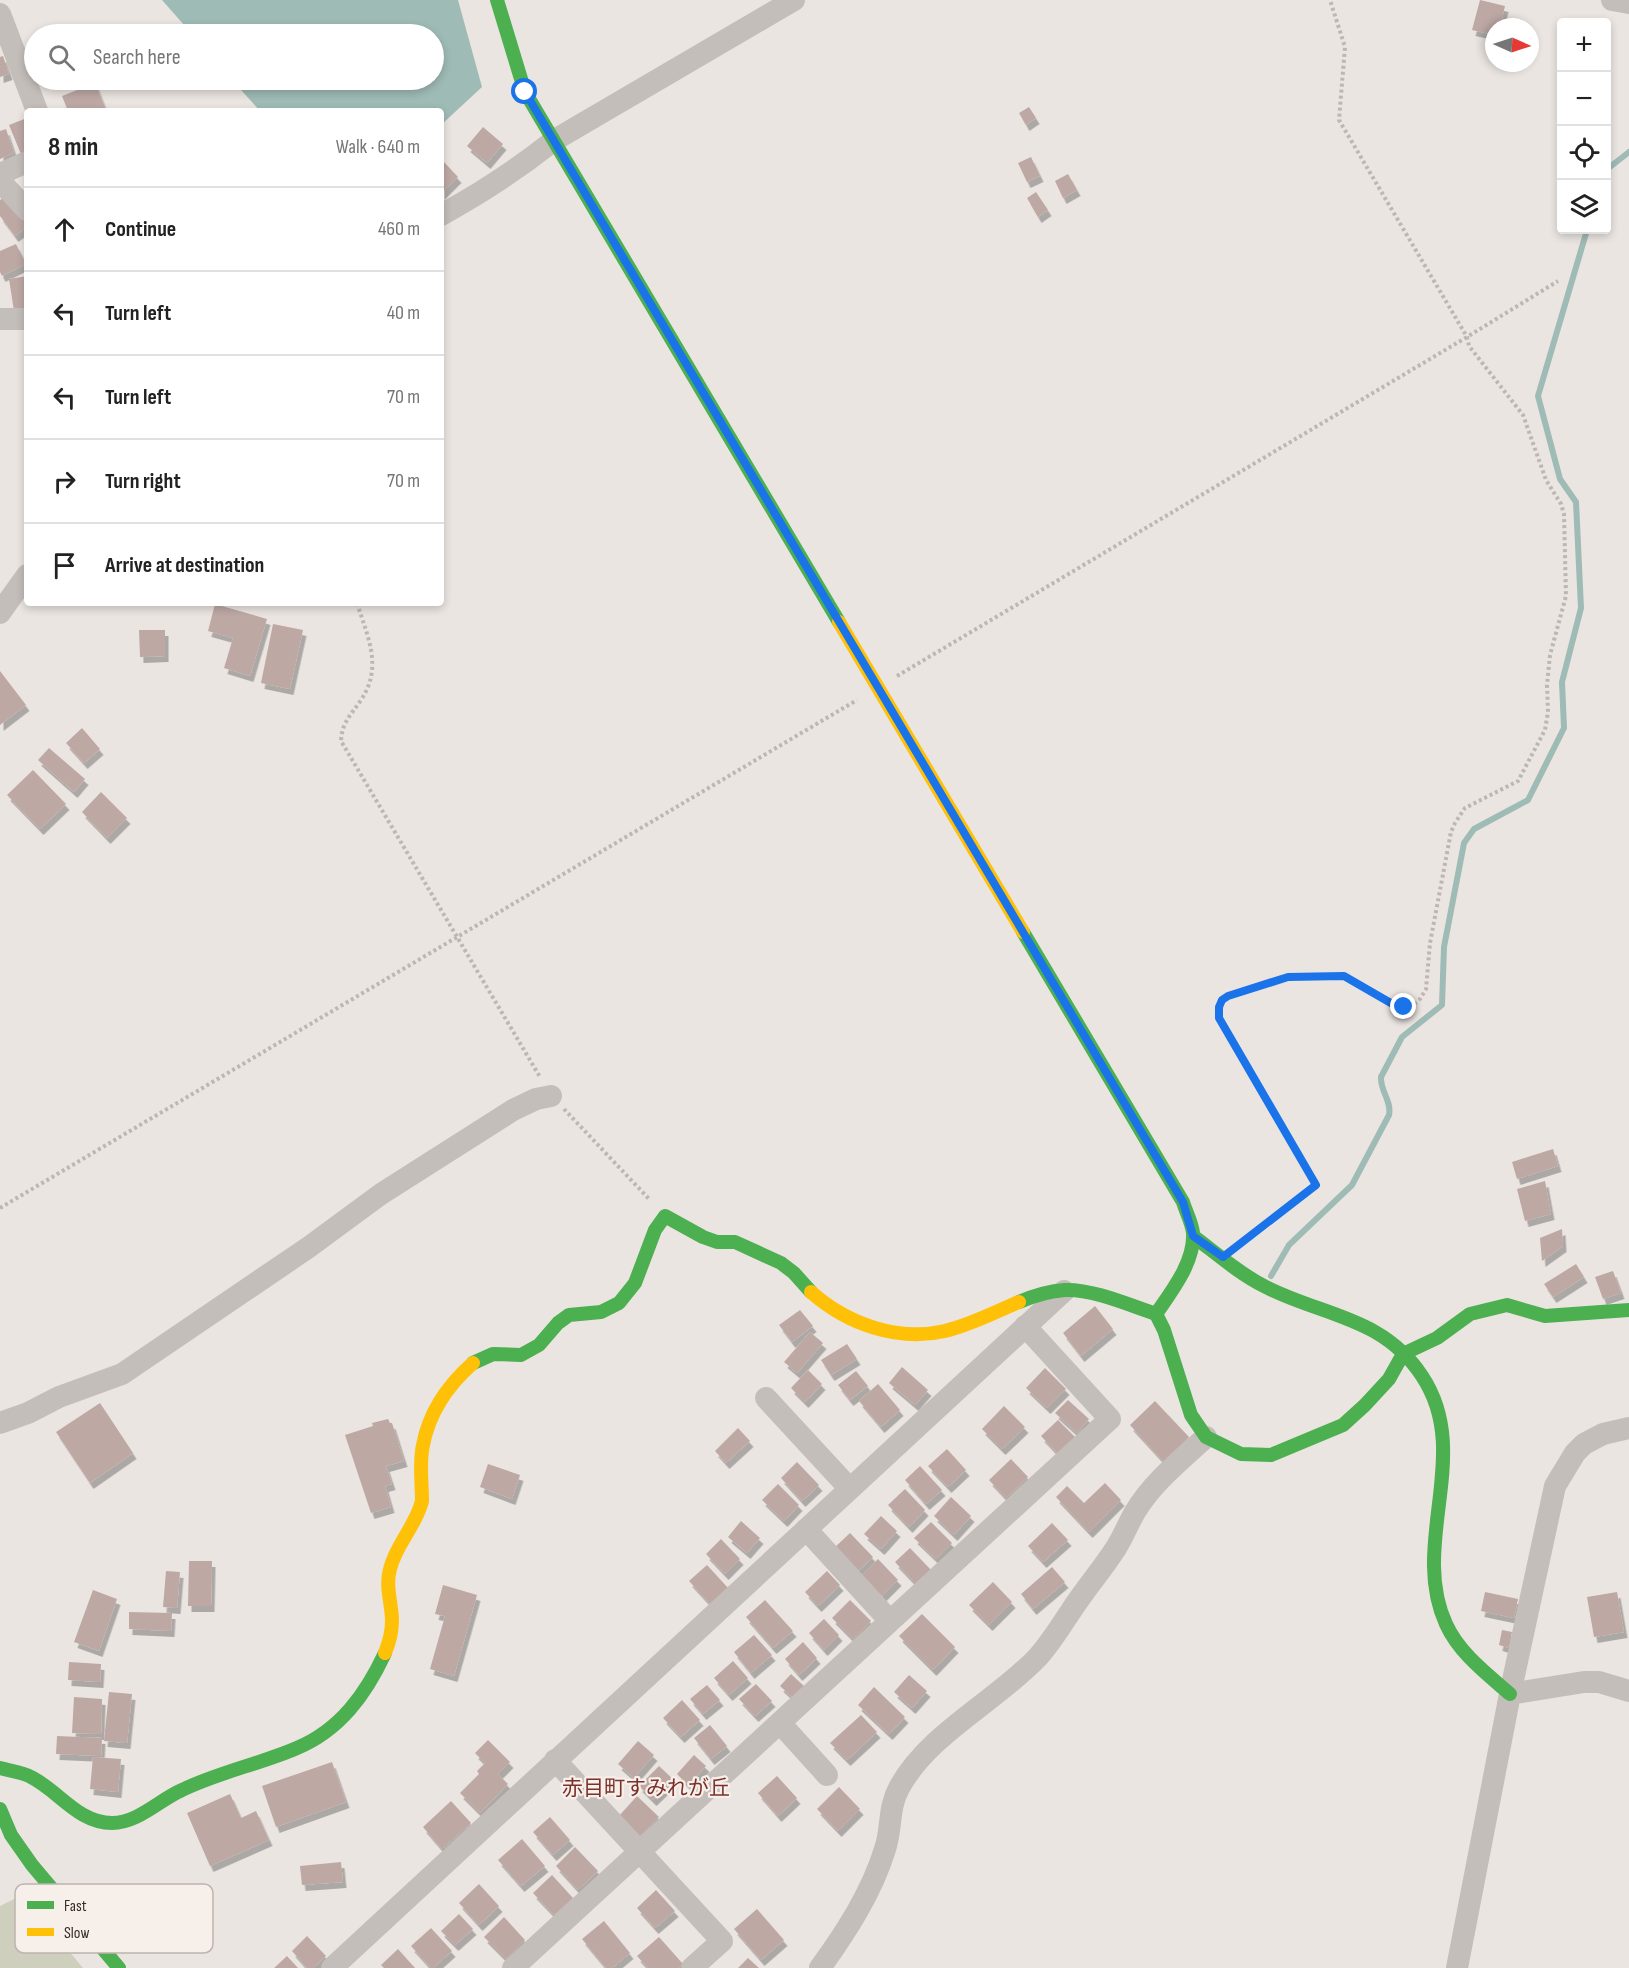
<!DOCTYPE html>
<meta charset="utf-8">
<style>
:root{--surface:#fff;--page:#f6f6f6;--text:#222;--muted:#767676;--line:#e0e0e0}
body{margin:0;font-family:"Sofia Sans Condensed","Noto Sans JP",sans-serif;background:var(--page);color:var(--text)}
.controls{position:absolute;right:18px;top:18px;display:grid;overflow:hidden;border-radius:6px;box-shadow:0 3px 9px #0003}
.controls button{width:54px;height:54px;display:grid;place-items:center;padding:0;border:0;border-bottom:2px solid var(--line);background:var(--surface);color:var(--text);font:30px sans-serif}
.compass{position:absolute;left:1485px;top:18px;width:54px;height:54px;border-radius:50%;background:var(--surface);box-shadow:0 3px 9px #0003;rotate:93deg}
.stop{position:absolute;width:18px;height:18px;margin:-14px;border:4px solid #1a73e8;border-radius:50%;background:#fff}
.stop.end{background:#1a73e8;border-color:#fff;box-shadow:0 2px 6px #0008}
.list{margin:0;padding:0;list-style:none}
h2{display:flex;justify-content:space-between;align-items:center;height:78px;margin:0;padding:0 24px;font-size:26px}
h2 small{font-size:20px;font-weight:400;color:var(--muted)}
.list li{display:grid;grid-template-columns:39px 1fr auto;gap:18px;align-items:center;box-sizing:border-box;height:84px;padding:0 24px;border-top:2px solid var(--line)}
.list b{display:block;font-size:22px;white-space:nowrap}
.list em{font-size:20px;font-style:normal;color:var(--muted)}
.icon{flex:none;width:33px;height:33px;fill:none;stroke:currentColor;stroke-width:2;stroke-linecap:round;stroke-linejoin:round}
.map{position:relative;flex:none;width:1629px;height:1968px;overflow:hidden}
.search{position:absolute;background:var(--surface);box-shadow:0 3px 9px #0003;left:24px;top:24px;width:420px;height:66px;display:flex;align-items:center;gap:15px;box-sizing:border-box;padding:0 21px;border-radius:33px;color:var(--muted);font-size:22px}
.panel{position:absolute;background:var(--surface);box-shadow:0 3px 9px #0003;left:24px;top:108px;width:420px;height:498px;border-radius:6px}
.map>svg:first-child{display:block}
.green{fill:#cfcfbd}
.water{fill:#9fbbb6}
.lines{fill:none;stroke-linecap:round;stroke-linejoin:round}
.stream{stroke:#9fbbb6;stroke-width:6}
.building{fill:#bda8a4;filter:url(#shadow)}
.path{stroke:#bdb6b3;stroke-width:4;stroke-dasharray:3 3;stroke-linecap:butt}
.street{stroke:#c4bebb;stroke-width:22}
.fast{stroke:#4caf50;stroke-width:14}
.slow{stroke:#ffc107;stroke-width:14}
.route{stroke:#1a73e8;stroke-width:8}
.labels{text-anchor:middle;dominant-baseline:central;stroke-width:4.5;stroke-linejoin:round;paint-order:stroke}
.quarter-label{font-size:21px;fill:#7b312b;stroke:#f7efe9}
.key{fill:#f7efe9;stroke:#bdb4af;stroke-width:1.5}
.key-label{font-size:16px;fill:#352b29}
</style>
<div class="map">
<svg width="1629" height="1968" viewBox="0 0 1629 1968">
<defs>
<filter id="shadow"><feDropShadow dx="3.5" dy="6" stdDeviation="0" flood-color="#0004"/></filter>
</defs>
<rect width="100%" height="100%" fill="#ebe5e1"/>
<path class="green" d="M22,1895L83,1968H0V1906Z"/>
<path class="water" d="M162,0H458L482,87L441,125V111H260L232,80H434V34H192Z"/>
<g class="lines">
<path class="stream" d="M1606,170L1629,152
M1271,1276L1289,1245L1352,1185L1389,1115C1392,1101 1380,1091 1381,1077L1402,1037L1442,1005L1444,947L1464,843L1474,829L1528,800L1564,728L1562,682L1581,608L1576,502L1560,479L1538,396L1587,230"/>
</g>
<path class="building" d="M1480,0L1505,6L1500,27H1494V35L1472,30Z
M3,56L9,74L0,77V57Z
M95,83L105,108L97,111H68L62,96Z
M1029,107L1036,118L1026,125L1019,113Z
M27,118V151L21,154L9,125Z
M483,127L503,144L487,163L467,146Z
M6,129L14,153L0,159V131Z
M1031,157L1040,176L1027,182L1018,163Z
M443,161L458,177L441,194V163Z
M1068,174L1077,190L1063,198L1055,181Z
M1036,192L1048,210L1038,217L1027,198Z
M7,195L27,223V227L15,236L0,216V200Z
M16,244L26,264L2,276L0,272V251Z
M27,276V309L14,311L9,279Z
M215,604L267,619L250,676L224,668L233,638L208,631Z
M273,624L303,630L290,689L261,683Z
M139,630H165V656L140,657Z
M0,671L26,705L0,725Z
M82,728L100,749L84,763L66,743Z
M49,748L85,779L74,792L38,760Z
M33,770L66,804L40,829L7,795Z
M101,792L127,818L107,838L82,812Z
M1553,1149L1558,1166L1517,1179L1512,1162Z
M1545,1181L1551,1214L1525,1221L1517,1189Z
M1562,1229L1563,1246L1542,1261L1540,1238Z
M1576,1264L1584,1277L1553,1297L1544,1284Z
M1613,1271L1621,1293L1603,1299L1595,1277Z
M1095,1306L1113,1329L1081,1356L1063,1333Z
M800,1310L813,1326L792,1342L779,1325Z
M810,1332L823,1343L797,1373L784,1362Z
M847,1344L857,1359L831,1375L821,1360Z
M902,1367L928,1390L915,1405L889,1383Z
M1045,1368L1066,1389L1047,1408L1026,1388Z
M808,1370L822,1384L805,1402L791,1388Z
M856,1371L868,1386L850,1400L838,1385Z
M878,1384L900,1410L881,1427L859,1401Z
M1068,1400L1089,1419L1077,1433L1055,1413Z
M1155,1401L1189,1437L1164,1462L1130,1425Z
M100,1403L133,1453L90,1483L56,1432Z
M1004,1406L1025,1427L1002,1449L982,1429Z
M388,1419L390,1423H392L404,1461L386,1466L392,1484L385,1486L391,1507L371,1513L345,1435L373,1426L372,1423Z
M1058,1420L1079,1441L1062,1458L1041,1436Z
M738,1428L750,1441L726,1463L715,1451Z
M947,1449L966,1470L948,1487L928,1466Z
M1011,1459L1028,1477L1006,1498L989,1480Z
M797,1462L819,1485L802,1501L781,1478Z
M488,1464L520,1475L512,1499L480,1487Z
M920,1466L942,1490L926,1504L905,1480Z
M1105,1483L1121,1500L1089,1532L1056,1497L1067,1486L1084,1503Z
M778,1484L799,1505L784,1521L762,1500Z
M905,1489L925,1510L909,1527L888,1505Z
M951,1497L971,1516L954,1535L934,1516Z
M881,1516L897,1531L881,1549L864,1534Z
M741,1521L760,1538L747,1553L728,1537Z
M931,1522L952,1543L936,1559L914,1538Z
M1052,1523L1068,1540L1043,1562L1028,1546Z
M850,1533L873,1557L856,1573L833,1549Z
M721,1539L740,1559L725,1574L706,1554Z
M910,1548L932,1571L917,1585L895,1562Z
M878,1559L898,1580L880,1598L860,1577Z
M189,1561H212L211,1606H188Z
M707,1565L729,1589L711,1605L689,1581Z
M1052,1567L1065,1582L1033,1609L1021,1594Z
M166,1571L180,1572L177,1608L163,1607Z
M827,1571L840,1585L818,1606L805,1592Z
M993,1582L1012,1602L989,1625L969,1605Z
M443,1585L477,1595L454,1676L430,1669L445,1616L435,1614Z
M93,1590L117,1599L99,1651L74,1642Z
M1485,1592L1518,1599L1514,1618L1481,1611Z
M1617,1592L1624,1632L1594,1637L1587,1597Z
M765,1600L793,1631L773,1648L746,1617Z
M850,1600L871,1621L853,1639L832,1618Z
M129,1612L172,1613L171,1631L129,1629Z
M922,1614L955,1647L933,1670L899,1636Z
M824,1619L839,1635L824,1650L809,1633Z
M1502,1630L1512,1632L1509,1648L1499,1645Z
M754,1635L772,1655L751,1673L734,1652Z
M803,1642L817,1658L799,1675L785,1659Z
M733,1661L748,1678L729,1695L714,1678Z
M69,1662L101,1664L100,1682L68,1680Z
M791,1674L805,1687L794,1699L780,1686Z
M909,1675L927,1691L912,1708L894,1692Z
M756,1684L772,1701L755,1716L739,1699Z
M707,1685L720,1700L703,1714L690,1699Z
M874,1687L905,1717L889,1734L858,1705Z
M109,1692L132,1694L127,1743L104,1741Z
M74,1697L102,1699L101,1734L72,1733Z
M682,1700L700,1720L681,1737L663,1718Z
M861,1715L877,1732L847,1760L830,1743Z
M710,1725L727,1746L711,1759L694,1738Z
M57,1736L102,1738L101,1756L56,1754Z
M488,1740L510,1762L498,1774L508,1784L480,1813L460,1793L479,1774L477,1771L485,1763L475,1753Z
M638,1741L654,1755L634,1778L618,1764Z
M694,1755L706,1766L688,1785L677,1774Z
M93,1757L121,1759L118,1792L90,1789Z
M332,1762L346,1802L276,1827L262,1786Z
M659,1766L674,1780L653,1800L639,1786Z
M777,1776L797,1798L778,1816L758,1793Z
M839,1787L860,1809L838,1831L817,1809Z
M230,1794L241,1818L256,1811L269,1840L210,1866L187,1813Z
M637,1796L659,1817L639,1837L618,1817Z
M451,1801L471,1823L442,1849L423,1827Z
M550,1817L570,1840L553,1855L533,1832Z
M522,1839L545,1866L521,1886L498,1860Z
M575,1847L598,1871L578,1890L556,1866Z
M341,1862L343,1882L302,1885L300,1866Z
M552,1875L573,1898L554,1915L533,1893Z
M479,1884L499,1906L479,1925L459,1903Z
M656,1890L675,1911L655,1928L637,1908Z
M757,1909L784,1940L761,1960L734,1929Z
M459,1914L473,1929L455,1945L441,1931Z
M504,1917L525,1940L506,1959L484,1937Z
M604,1921L630,1953L612,1968H606L582,1939Z
M431,1928L452,1951L433,1968H431L411,1946Z
M307,1936L326,1956L313,1968H307L292,1951Z
M659,1937L683,1964L679,1968H648L637,1956Z
M398,1949L415,1968H384L381,1965Z
M287,1956L298,1968H274Z
M748,1958L759,1968H738Z"/>
<g class="lines">
<path class="path" d="M357,603C368,638 383,667 361,700C351,715 342,722 341,741L540,1077
M897,676L1467,337L1558,281
M564,1109L650,1200
M0,1208L857,700
M1243,1243L1316,1185L1219,1018V1007L1222,1000L1228,996L1288,977L1344,976L1396,1006L1404,1007L1413,1005L1420,999L1426,989L1430,943L1451,832L1455,823L1465,808L1518,781L1545,730L1548,712L1547,685L1550,655L1566,596L1564,514L1561,504L1546,480L1523,415L1469,346L1467,337L1339,120L1345,47L1330,0"/>
<path class="street" d="M1612,0L1629,3
M0,14L37,111
M0,174L27,162
M0,181L27,210
M441,215C481,193 518,169 553,141L794,0
M0,319H27
M0,613L27,575
M766,1398L850,1489
M0,1423L28,1413L59,1397L122,1374L309,1247L381,1194L513,1110L536,1099L551,1096
M806,1529L890,1621
M1510,1694L1584,1682H1599L1629,1691
M780,1723L827,1775
M555,1760L722,1941L692,1968
M332,1968L1064,1291
M513,1968L1110,1419L1025,1326
M820,1968C846,1932 872,1892 885,1849C892,1829 888,1808 899,1788C928,1734 995,1702 1037,1658C1050,1644 1060,1627 1071,1611C1085,1589 1102,1570 1116,1548C1123,1537 1128,1524 1135,1512C1153,1482 1181,1460 1206,1437
M1457,1968L1510,1694L1555,1486L1575,1453L1584,1444L1603,1434L1629,1428"/>
<path class="fast" d="M497,0L525,92L839,622
M1023,932L1183,1202C1186,1212 1192,1223 1193,1233C1195,1262 1171,1292 1156,1314
M1193,1236C1216,1253 1238,1273 1264,1286C1321,1316 1383,1316 1422,1376C1474,1454 1409,1543 1446,1624C1459,1653 1487,1674 1510,1694
M1019,1302C1033,1296 1049,1291 1065,1290C1093,1289 1129,1305 1156,1314L1164,1330L1191,1415L1206,1437L1241,1454L1271,1455L1343,1425L1365,1405L1389,1379L1403,1354L1437,1338L1470,1314L1507,1305L1545,1316L1629,1310
M473,1363L493,1354L521,1355L539,1345L558,1323L569,1315L601,1312L619,1303L635,1283L655,1230L665,1216L703,1237L717,1242H735L781,1263L794,1273L811,1292
M0,1768C10,1771 22,1772 31,1777C59,1791 78,1823 112,1823C138,1823 159,1800 182,1790C219,1772 260,1764 297,1748C340,1730 366,1694 385,1653
M0,1809L11,1835L32,1865L119,1968"/>
<path class="slow" d="M839,622L1023,932
M811,1292C847,1324 898,1342 945,1331C971,1325 995,1312 1019,1302
M385,1653C389,1643 392,1632 392,1621C392,1604 385,1587 390,1569C396,1544 416,1526 422,1501C422,1483 419,1462 423,1445C429,1413 448,1385 473,1363"/>
</g>
<g class="lines">
<path class="route" d="M525,92L1183,1202L1193,1236L1223,1257L1316,1185L1219,1018V1007L1222,1000L1228,996L1288,977L1344,976L1396,1006L1404,1007"/>
</g>
<g class="labels">
<g class="quarter-label">
<text x="646" y="1788">赤目町すみれが丘</text>
</g>
</g>
<rect x="15" y="1884" width="198" height="69" rx="9" class="key"/>
<rect x="27" y="1901" width="27" height="8" fill="#4caf50"/>
<rect x="27" y="1928" width="27" height="8" fill="#ffc107"/>
<g class="key-label">
<text x="64" y="1911">Fast</text>
<text x="64" y="1938">Slow</text>
</g>
</svg>
<div class="controls">
<button>+</button>
<button>−</button>
<button><svg class="icon" aria-label="locate" viewBox="0 0 24 24"><circle cx="12" cy="12" r="6"/><path d="M12 2v4M12 18v4M2 12h4M18 12h4"/></svg></button>
<button><svg class="icon" aria-label="layers" viewBox="0 0 24 24"><path d="M12 4l9 5-9 5-9-5zM3 14l9 5 9-5"/></svg></button>
</div>
<svg class="compass" viewBox="-18 -18 36 36"><path d="M0-13l5 13h-10z" fill="#e53935"/><path d="M0 13l5-13h-10z" fill="#767676"/></svg>
<div class="stop" style="left:525px;top:92px"></div>
<div class="stop end" style="left:1404px;top:1007px"></div>
<div class="search"><svg class="icon" aria-label="search" viewBox="0 0 24 24"><circle cx="10" cy="10" r="6"/><path d="M15 15l6 6"/></svg>Search here</div>
<section class="panel">
<h2>8 min<small>Walk · 640 m</small></h2>
<ul class="list">
<li><svg class="icon" aria-label="ahead" viewBox="0 0 24 24"><path d="M12 20V5M6 11l6-6 6 6"/></svg><div><b>Continue</b></div><em>460 m</em></li>
<li><svg class="icon" aria-label="left" viewBox="0 0 24 24"><path d="M17 20v-9H6M10 6l-5 5 5 5"/></svg><div><b>Turn left</b></div><em>40 m</em></li>
<li><svg class="icon" aria-label="left" viewBox="0 0 24 24"><path d="M17 20v-9H6M10 6l-5 5 5 5"/></svg><div><b>Turn left</b></div><em>70 m</em></li>
<li><svg class="icon" aria-label="right" viewBox="0 0 24 24"><path d="M7 20v-9h11M14 6l5 5-5 5"/></svg><div><b>Turn right</b></div><em>70 m</em></li>
<li><svg class="icon" aria-label="arrive" viewBox="0 0 24 24"><path d="M6 21V4h12l-3 4 3 4H6"/></svg><div><b>Arrive at destination</b></div></li>
</ul>
</section>
</div>
